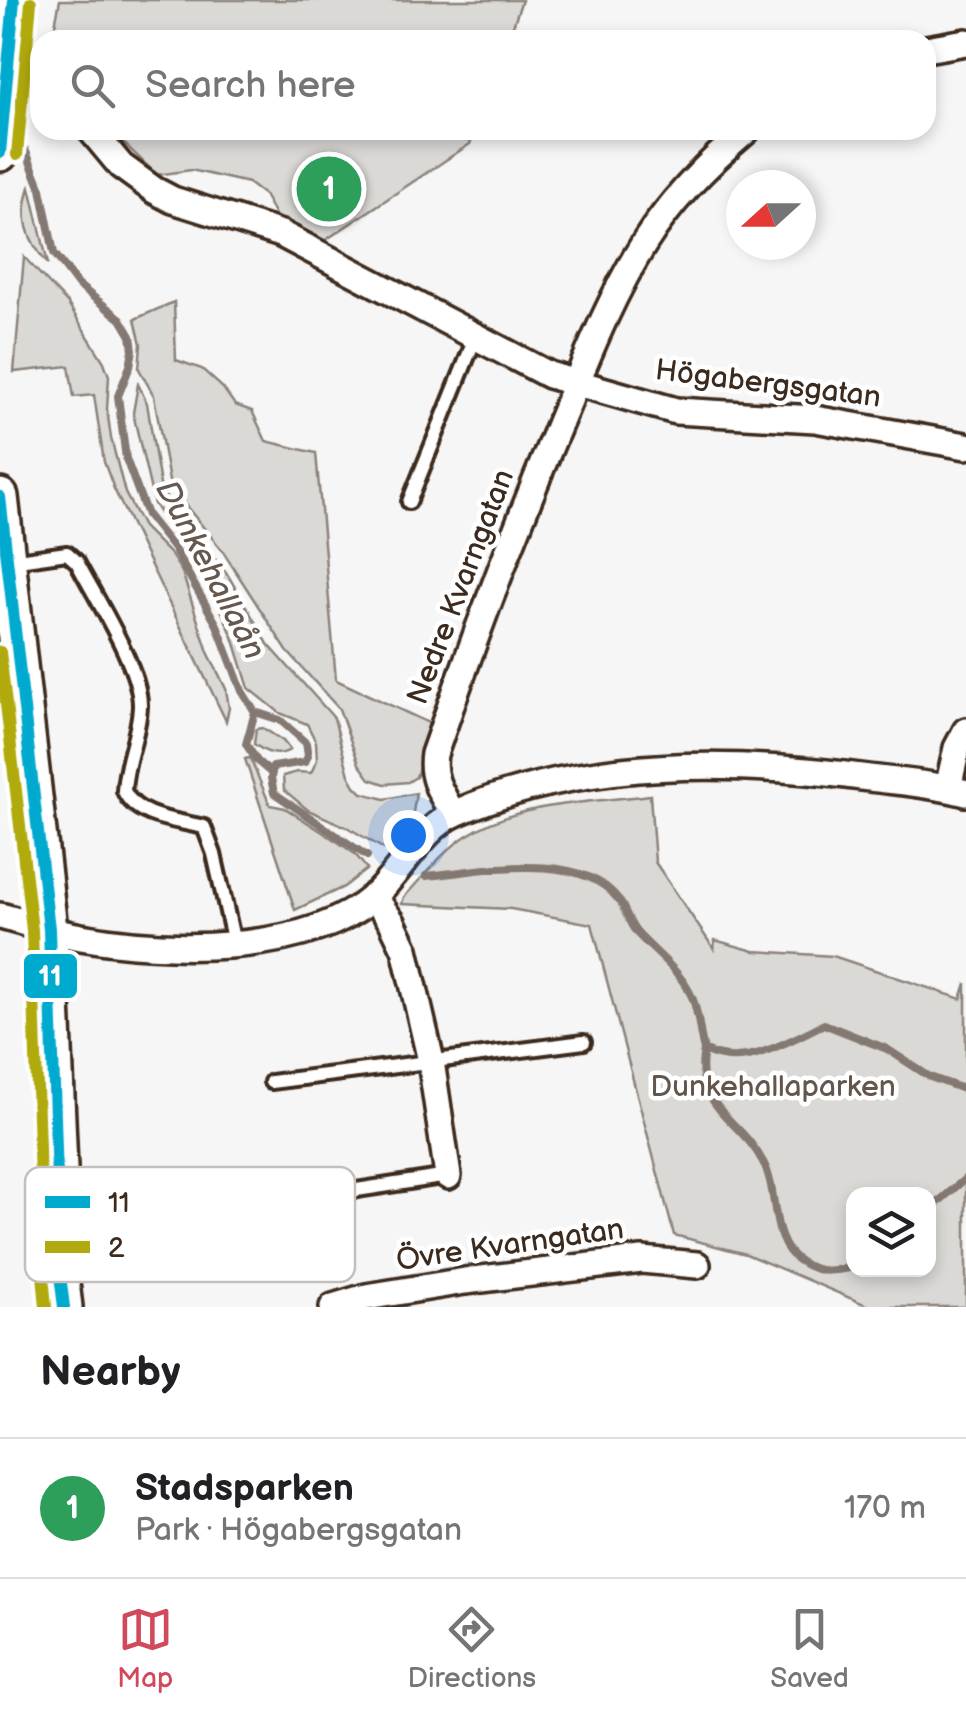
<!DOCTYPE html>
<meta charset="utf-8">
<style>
:root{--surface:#fff;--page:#f6f6f6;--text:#202124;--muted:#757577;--line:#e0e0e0;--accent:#d1495b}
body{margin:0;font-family:"Balsamiq Sans",sans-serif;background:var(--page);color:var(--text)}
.controls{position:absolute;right:30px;bottom:30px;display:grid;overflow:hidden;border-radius:20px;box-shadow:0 5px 15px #0003}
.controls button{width:90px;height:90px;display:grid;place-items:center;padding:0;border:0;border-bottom:2px solid var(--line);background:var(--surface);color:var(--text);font:50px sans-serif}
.compass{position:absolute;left:726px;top:170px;width:90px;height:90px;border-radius:50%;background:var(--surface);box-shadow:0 5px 15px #0003;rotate:249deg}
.you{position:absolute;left:408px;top:835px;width:35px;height:35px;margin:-25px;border:8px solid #fff;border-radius:50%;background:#1a73e8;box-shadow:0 0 0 15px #1a73e833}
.badge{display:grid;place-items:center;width:65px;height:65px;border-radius:50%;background:var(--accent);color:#fff;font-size:32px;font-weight:700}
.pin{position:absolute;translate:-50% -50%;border:5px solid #fff;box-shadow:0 2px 10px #0006}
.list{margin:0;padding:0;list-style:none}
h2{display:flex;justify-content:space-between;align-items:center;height:130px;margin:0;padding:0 40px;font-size:42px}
h2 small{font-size:32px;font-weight:400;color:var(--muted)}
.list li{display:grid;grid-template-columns:65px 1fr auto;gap:30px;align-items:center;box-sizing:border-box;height:140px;padding:0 40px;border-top:2px solid var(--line)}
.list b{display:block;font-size:38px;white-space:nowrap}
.list p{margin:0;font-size:32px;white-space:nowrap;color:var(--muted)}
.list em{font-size:32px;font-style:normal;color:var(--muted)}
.icon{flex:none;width:55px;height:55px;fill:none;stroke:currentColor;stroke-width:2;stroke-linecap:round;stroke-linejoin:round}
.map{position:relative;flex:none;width:966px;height:1307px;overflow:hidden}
.search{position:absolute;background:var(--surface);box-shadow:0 5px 15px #0003;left:30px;right:30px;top:30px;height:110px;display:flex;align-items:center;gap:25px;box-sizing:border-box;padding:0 35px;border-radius:30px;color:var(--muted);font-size:38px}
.sheet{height:270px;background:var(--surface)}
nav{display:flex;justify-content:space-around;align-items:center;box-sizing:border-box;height:140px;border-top:2px solid var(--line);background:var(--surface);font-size:28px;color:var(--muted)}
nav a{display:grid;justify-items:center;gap:5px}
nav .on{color:var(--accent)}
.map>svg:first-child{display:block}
.green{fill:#dbd9d6;stroke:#8b827a;stroke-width:2.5;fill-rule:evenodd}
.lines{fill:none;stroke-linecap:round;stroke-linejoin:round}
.stream{stroke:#847972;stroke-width:8}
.lane-casing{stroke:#3b2a1e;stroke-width:20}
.street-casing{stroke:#3b2a1e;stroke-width:32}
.secondary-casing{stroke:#3b2a1e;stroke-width:42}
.lane{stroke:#fff;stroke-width:12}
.street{stroke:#fff;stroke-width:25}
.secondary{stroke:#fff;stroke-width:35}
.bus-1-casing{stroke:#fff;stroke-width:20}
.bus-2-casing{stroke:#fff;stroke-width:20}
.bus-1{stroke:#00a9ce;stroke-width:12}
.bus-2{stroke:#b1aa0c;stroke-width:12}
.labels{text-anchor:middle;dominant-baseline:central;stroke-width:9;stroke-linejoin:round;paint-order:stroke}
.street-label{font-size:30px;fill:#3b2a1e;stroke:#fff}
.park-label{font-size:30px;fill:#63564c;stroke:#fff}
.water-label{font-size:32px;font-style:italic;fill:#65584f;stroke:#fff}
.key{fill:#fff;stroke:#c4bfbc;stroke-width:2.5}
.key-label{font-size:28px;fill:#3b2a1e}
.line-badge{stroke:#fff;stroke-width:4}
.badge-label{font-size:28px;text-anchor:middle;font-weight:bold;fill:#fff}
</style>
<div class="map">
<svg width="966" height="1307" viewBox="0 0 966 1307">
<rect width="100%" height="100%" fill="#f7f6f6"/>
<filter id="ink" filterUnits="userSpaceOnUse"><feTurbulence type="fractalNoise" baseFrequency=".01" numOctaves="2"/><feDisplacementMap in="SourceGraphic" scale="20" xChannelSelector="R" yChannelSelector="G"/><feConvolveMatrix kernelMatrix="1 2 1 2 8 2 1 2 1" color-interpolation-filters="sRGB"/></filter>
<g filter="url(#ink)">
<path class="green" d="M60,0H522L508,40H52Z
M110,130H475L470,144L324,241L278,220L264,195L248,183L191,170L157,175Z
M30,187L48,264C27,240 20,218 30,187Z
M24,257L68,304L104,362L109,376L107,409L111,438L125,493L143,527L171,555L182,572L208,652L226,689L229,708L226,721L114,489L104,462L94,395L74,397L69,366L14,372Z
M174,302L176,360L202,369L223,388L235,405L252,411L266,441L316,453L336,680L433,725L416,777L408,782L385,784L370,779L359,764L339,709L287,651L222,550L177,495L169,481L154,396L139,369L141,344L135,319Z
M138,384L147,403L161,491L229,577L268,644L334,718L349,775L355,786L362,793L385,799L416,793L412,819L384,849L347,827L308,810L284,790L283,776L297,772L311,773L317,760L316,742L307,724L280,713L249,688L233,637L216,598L154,504L133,413Z
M263,728L283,741L290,750C276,758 265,752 254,744L256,729Z
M250,758L270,805L285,808L338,842L355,854L367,869L344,887L295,910L245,759Z
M650,795L655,862L714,949L715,940L754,951L833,956L961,999L966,983V1307H871L746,1254L674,1235L592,924L511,909L402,904L404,897C424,876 442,852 466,836C518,802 590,803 650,795ZM854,1194H928V1270H854Z"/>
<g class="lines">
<path class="stream" d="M13,138L23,144L41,189L54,253L78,285L121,319L131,336L133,350L130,366L118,396L126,459L147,515L174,549L217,625L242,691L255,712L280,720L306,743L308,756L305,762L273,767L271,778L274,793L367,856
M255,712L246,744L257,761L270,772
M426,876C480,871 580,849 618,899C626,909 628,923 637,933C656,954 680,970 692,997C699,1013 699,1033 704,1050C743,1071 788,1041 824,1024L887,1049L930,1077L966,1090
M704,1050C692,1106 742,1120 763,1162C780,1193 768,1242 801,1262C819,1274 834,1271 854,1267
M928,1211L966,1178"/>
<defs>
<path id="lane" d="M409,502L476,336
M11,561L67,553L77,562C95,597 141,668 140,706C139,735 125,762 124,791C137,819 177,820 204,827L214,854L234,943
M271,1082L584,1042
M350,1191L448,1176"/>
<path id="street" d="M926,49L966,42
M11,61L40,74
M91,130L121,166L154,190L173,200L281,234L549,375L676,411L815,419L966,446
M948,788L957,748L966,731
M453,814C441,793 430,778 434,754C472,643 513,535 558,427C584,365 609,299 645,242C672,199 708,163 747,130
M373,896L392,922L405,949L431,1061L448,1176
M0,916C27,923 53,932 81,937C164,952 305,956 373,897C402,871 422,827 458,812C586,757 734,760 869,778C901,782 934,784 966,793
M333,1307L366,1297L465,1281L642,1260L697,1265"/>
<path id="secondary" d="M0,153L14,0
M0,497L49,929L59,1168L60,1275L64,1307"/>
</defs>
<use href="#lane" class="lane-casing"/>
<use href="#street" class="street-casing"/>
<use href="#secondary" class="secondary-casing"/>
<use href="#lane" class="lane"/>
<use href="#street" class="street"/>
<use href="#secondary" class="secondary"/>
<defs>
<path id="bus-1" d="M0,153L14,0
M0,497L49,929L60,1275L64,1307"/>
<path id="bus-2" d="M17,155L31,2
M0,652L32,930L43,1275L46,1307"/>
</defs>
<use href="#bus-1" class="bus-1-casing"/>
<use href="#bus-2" class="bus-2-casing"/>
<use href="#bus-1" class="bus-1"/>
<use href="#bus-2" class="bus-2"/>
</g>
</g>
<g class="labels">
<g class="street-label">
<text transform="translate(768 384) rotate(7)">Högabergsgatan</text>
<text transform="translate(461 587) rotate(-69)">Nedre Kvarngatan</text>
<text transform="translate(510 1245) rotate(-8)">Övre Kvarngatan</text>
</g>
<g class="park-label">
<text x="773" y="1087">Dunkehallaparken</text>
</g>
<g class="water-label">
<text transform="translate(210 570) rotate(62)">Dunkehallaån</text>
</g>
</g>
<rect x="25" y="1167" width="330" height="115" rx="15" class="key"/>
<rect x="45" y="1196" width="45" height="12" fill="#00a9ce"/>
<rect x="45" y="1241" width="45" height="12" fill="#b1aa0c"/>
<g class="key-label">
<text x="108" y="1212">11</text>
<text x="108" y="1257">2</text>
</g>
<rect class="line-badge" x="22" y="952" width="57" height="48" rx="10" fill="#00a9ce"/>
<g class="badge-label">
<text x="50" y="985">11</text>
</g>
</svg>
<div class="controls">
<button><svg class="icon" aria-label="layers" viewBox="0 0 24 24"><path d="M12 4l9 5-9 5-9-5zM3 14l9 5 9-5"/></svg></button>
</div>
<svg class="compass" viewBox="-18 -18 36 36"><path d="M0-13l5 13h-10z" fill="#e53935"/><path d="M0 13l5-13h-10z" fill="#757577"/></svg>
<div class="you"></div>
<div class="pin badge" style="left:329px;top:189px;background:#2e9e5b">1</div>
<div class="search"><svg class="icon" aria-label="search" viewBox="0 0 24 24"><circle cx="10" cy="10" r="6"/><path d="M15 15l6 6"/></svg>Search here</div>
</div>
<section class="sheet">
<h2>Nearby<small></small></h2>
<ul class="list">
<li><span class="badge" style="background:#2e9e5b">1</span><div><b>Stadsparken</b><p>Park · Högabergsgatan</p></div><em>170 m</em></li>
</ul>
</section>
<nav>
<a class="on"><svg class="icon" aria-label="map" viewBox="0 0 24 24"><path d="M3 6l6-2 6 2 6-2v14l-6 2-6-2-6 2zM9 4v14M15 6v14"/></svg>Map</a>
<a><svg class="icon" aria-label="directions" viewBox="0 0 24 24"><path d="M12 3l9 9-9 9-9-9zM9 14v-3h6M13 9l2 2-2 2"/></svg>Directions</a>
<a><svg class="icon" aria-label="saved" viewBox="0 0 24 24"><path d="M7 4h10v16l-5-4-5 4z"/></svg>Saved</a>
</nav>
